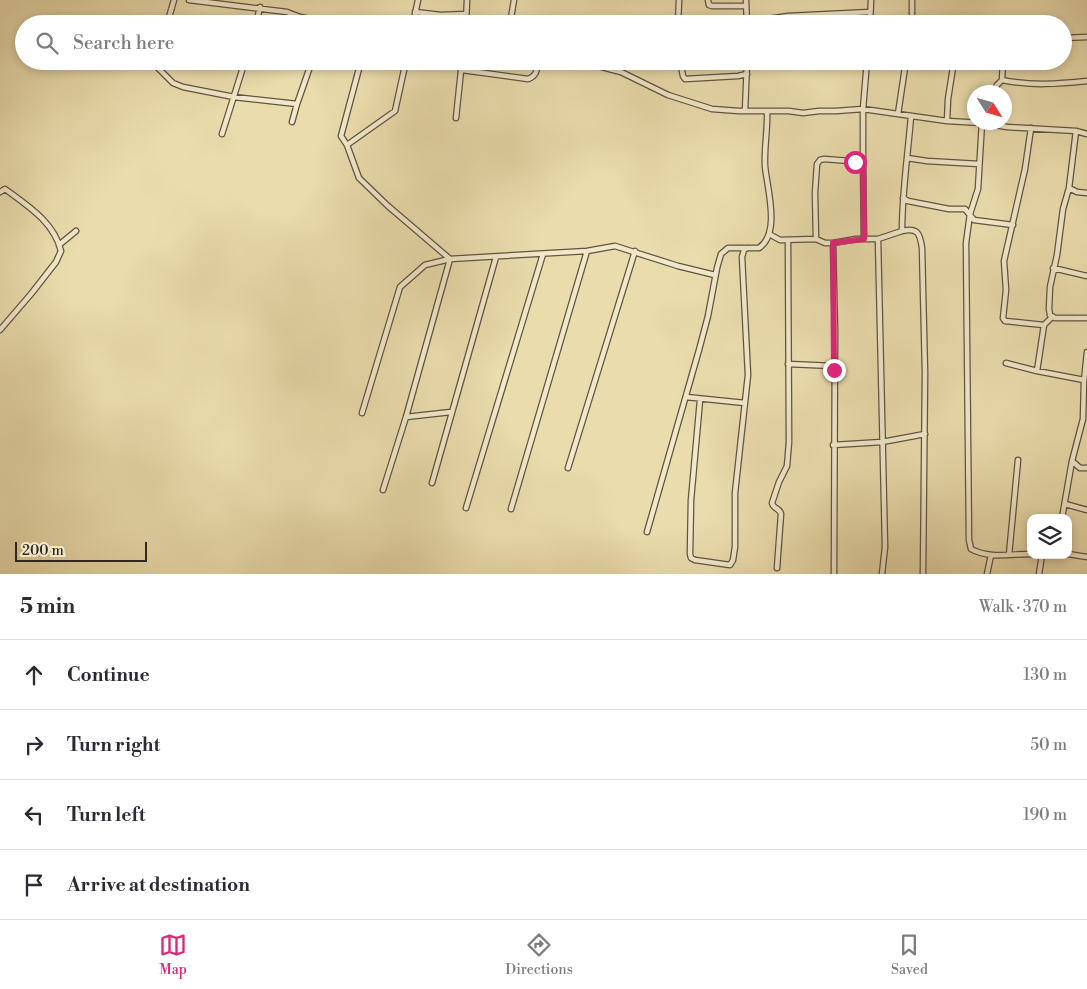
<!DOCTYPE html>
<meta charset="utf-8">
<style>
:root{--surface:#fff;--page:#f2f2f3;--text:#2b2b33;--muted:#7c7c81;--line:#e1e1e2;--accent:#db2777}
body{margin:0;font-family:"Libre Bodoni",serif;background:var(--page);color:var(--text)}
.controls{position:absolute;right:15px;bottom:15px;display:grid;overflow:hidden;border-radius:10px;box-shadow:0 2px 8px #0003}
.controls button{width:45px;height:45px;display:grid;place-items:center;padding:0;border:0;border-bottom:1px solid var(--line);background:var(--surface);color:var(--text);font:25px sans-serif}
.compass{position:absolute;left:967px;top:85px;width:45px;height:45px;border-radius:50%;background:var(--surface);box-shadow:0 2px 8px #0003;rotate:127deg}
.scale{position:absolute;left:15px;bottom:12px;width:132px;box-sizing:border-box;padding-left:5px;border:2px solid #33261b;border-top:0;font-size:14px;line-height:18px;white-space:nowrap;color:#33261b;-webkit-text-stroke:4px #f1e8ca;paint-order:stroke}
.stop{position:absolute;width:15px;height:15px;margin:-11px;border:4px solid #db2777;border-radius:50%;background:#fff}
.stop.end{background:#db2777;border-color:#fff;box-shadow:0 1px 5px #0008}
.list{margin:0;padding:0;list-style:none}
h2{display:flex;justify-content:space-between;align-items:center;height:65px;margin:0;padding:0 20px;font-size:21px}
h2 small{font-size:16px;font-weight:400;color:var(--muted)}
.list li{display:grid;grid-template-columns:32px 1fr auto;gap:15px;align-items:center;box-sizing:border-box;height:70px;padding:0 20px;border-top:1px solid var(--line)}
.list b{display:block;font-size:19px;white-space:nowrap}
.list em{font-size:16px;font-style:normal;color:var(--muted)}
.icon{flex:none;width:28px;height:28px;fill:none;stroke:currentColor;stroke-width:2;stroke-linecap:round;stroke-linejoin:round}
.map{position:relative;flex:none;width:1087px;height:574px;overflow:hidden}
.search{position:absolute;background:var(--surface);box-shadow:0 2px 8px #0003;left:15px;right:15px;top:15px;height:55px;display:flex;align-items:center;gap:12px;box-sizing:border-box;padding:0 18px;border-radius:28px;color:var(--muted);font-size:19px}
.sheet{height:345px;background:var(--surface)}
nav{display:flex;justify-content:space-around;align-items:center;box-sizing:border-box;height:70px;border-top:1px solid var(--line);background:var(--surface);font-size:14px;color:var(--muted)}
nav a{display:grid;justify-items:center;gap:2px}
nav .on{color:var(--accent)}
.map>svg:first-child{display:block}
.lines{fill:none;stroke-linecap:round;stroke-linejoin:round}
.minor-casing{stroke:#615440;stroke-width:7}
.minor{stroke:#f1e8ca;stroke-width:4.5}
.route{stroke:#db2777;stroke-width:6}
</style>
<div class="map">
<svg width="1087" height="574" viewBox="0 0 1087 574">
<rect width="100%" height="100%" fill="#eadcad"/>
<filter id="stains"><feTurbulence type="fractalNoise" baseFrequency=".004" numOctaves="4"/><feColorMatrix values="0 0 0 0 .2 0 0 0 0 .09 0 0 0 0 .02 0 0 0 .5 -.17"/></filter>
<radialGradient id="worn" r=".72"><stop offset=".6" stop-color="#630" stop-opacity="0"/><stop offset="1" stop-color="#630" stop-opacity=".3"/></radialGradient>
<g class="lines">
<defs>
<path id="minor" d="M189,0L287,12L300,17L335,24
M708,0L709,5L712,6H746
M746,0L747,24
M415,12L441,15L466,14
M747,22L788,16L870,12
M167,24L174,0
M256,24L260,7
M413,24L418,0
M466,24L467,0
M510,24L514,0
M514,24L541,19L549,21L666,22L678,20
M678,24L679,0
M870,24L871,0
M912,24V0
M1063,38L1087,37
M151,61L173,83L183,87L234,97L297,104L312,61
M361,61L341,136L347,145L359,178L388,206L450,259
M579,61L621,72L668,95L712,109L739,111H789L803,113L819,111H836L863,109L947,121L982,123L1007,127L1076,131L1087,134
M680,61L683,76L685,79L738,76L747,74
M747,64L788,65L819,61
M462,70L528,79C537,76 537,69 538,61
M1002,80C1031,86 1058,84 1087,81
M994,92L997,85L1002,80L1003,61
M745,111L747,63
M898,114L906,61
M456,118L462,61
M947,121L948,99L954,61
M292,122L297,104
M982,122L978,189L970,214L966,243L969,540L971,549C989,559 1011,554 1031,554
M1031,128L1025,169L1004,261L1006,290L1003,318L1005,321L1044,325
M1076,131L1069,188L1063,209L1057,255L1050,287L1049,309L1050,315L1055,318H1087
M222,134L245,61
M347,145L395,111L406,61
M907,158L927,161L979,164
M863,162L864,239
M1069,188L1077,192L1087,193
M0,192L5,189C28,206 54,222 61,251L56,262L31,294L0,330
M903,198L908,201L949,209H965L974,220L1013,225
M902,231C918,227 920,234 922,248L925,373L923,574
M769,234L780,240L816,239L815,193L817,164L820,160L824,159L863,162V109L867,61
M816,239L825,243H833L856,239H878L902,231C902,192 908,154 911,116
M878,239L885,547L882,574
M833,243L835,332L834,574
M59,245L76,231
M1053,268L1087,276
M1006,363L1037,371L1084,380
M788,364L834,366
M1037,371L1044,325L1052,317
M686,397L745,403
M700,400L691,500L690,554L691,558L695,560L730,565L733,560L735,547V493L748,375L742,257L744,250L747,248
M362,413L400,287L425,265L450,259L587,251L615,246L678,266L715,275
M406,417L451,412
M833,445L882,442L925,434
M1072,461L1080,468H1087
M568,468L635,251
M432,483L496,257
M383,490L406,417L450,259
M1065,504L1087,510
M466,508L543,254
M511,509L587,251
M1062,518L1072,461L1083,419L1084,381L1087,352
M647,532L699,350L708,316L717,268L721,254L728,248H759C781,233 767,188 765,166C764,147 768,129 767,111
M1068,554L1087,557
M1009,555L1018,460
M777,568L781,514C780,508 773,509 772,503L779,482L787,466L789,442L788,241
M987,574L991,555
M1039,574L1042,555"/>
</defs>
<use href="#minor" class="minor-casing"/>
<use href="#minor" class="minor"/>
</g>
<g class="lines">
<path class="route" d="M834,370L833,243L864,239L863,162H855"/>
</g>
<rect width="100%" height="100%" filter="url(#stains)"/>
<rect width="100%" height="100%" fill="url(#worn)"/>
</svg>
<div class="controls">
<button><svg class="icon" aria-label="layers" viewBox="0 0 24 24"><path d="M12 4l9 5-9 5-9-5zM3 14l9 5 9-5"/></svg></button>
</div>
<svg class="compass" viewBox="-18 -18 36 36"><path d="M0-13l5 13h-10z" fill="#e53935"/><path d="M0 13l5-13h-10z" fill="#7c7c81"/></svg>
<div class="scale">200 m</div>
<div class="stop" style="left:855px;top:162px"></div>
<div class="stop end" style="left:834px;top:370px"></div>
<div class="search"><svg class="icon" aria-label="search" viewBox="0 0 24 24"><circle cx="10" cy="10" r="6"/><path d="M15 15l6 6"/></svg>Search here</div>
</div>
<section class="sheet">
<h2>5 min<small>Walk · 370 m</small></h2>
<ul class="list">
<li><svg class="icon" aria-label="ahead" viewBox="0 0 24 24"><path d="M12 20V5M6 11l6-6 6 6"/></svg><div><b>Continue</b></div><em>130 m</em></li>
<li><svg class="icon" aria-label="right" viewBox="0 0 24 24"><path d="M7 20v-9h11M14 6l5 5-5 5"/></svg><div><b>Turn right</b></div><em>50 m</em></li>
<li><svg class="icon" aria-label="left" viewBox="0 0 24 24"><path d="M17 20v-9H6M10 6l-5 5 5 5"/></svg><div><b>Turn left</b></div><em>190 m</em></li>
<li><svg class="icon" aria-label="arrive" viewBox="0 0 24 24"><path d="M6 21V4h12l-3 4 3 4H6"/></svg><div><b>Arrive at destination</b></div></li>
</ul>
</section>
<nav>
<a class="on"><svg class="icon" aria-label="map" viewBox="0 0 24 24"><path d="M3 6l6-2 6 2 6-2v14l-6 2-6-2-6 2zM9 4v14M15 6v14"/></svg>Map</a>
<a><svg class="icon" aria-label="directions" viewBox="0 0 24 24"><path d="M12 3l9 9-9 9-9-9zM9 14v-3h6M13 9l2 2-2 2"/></svg>Directions</a>
<a><svg class="icon" aria-label="saved" viewBox="0 0 24 24"><path d="M7 4h10v16l-5-4-5 4z"/></svg>Saved</a>
</nav>
